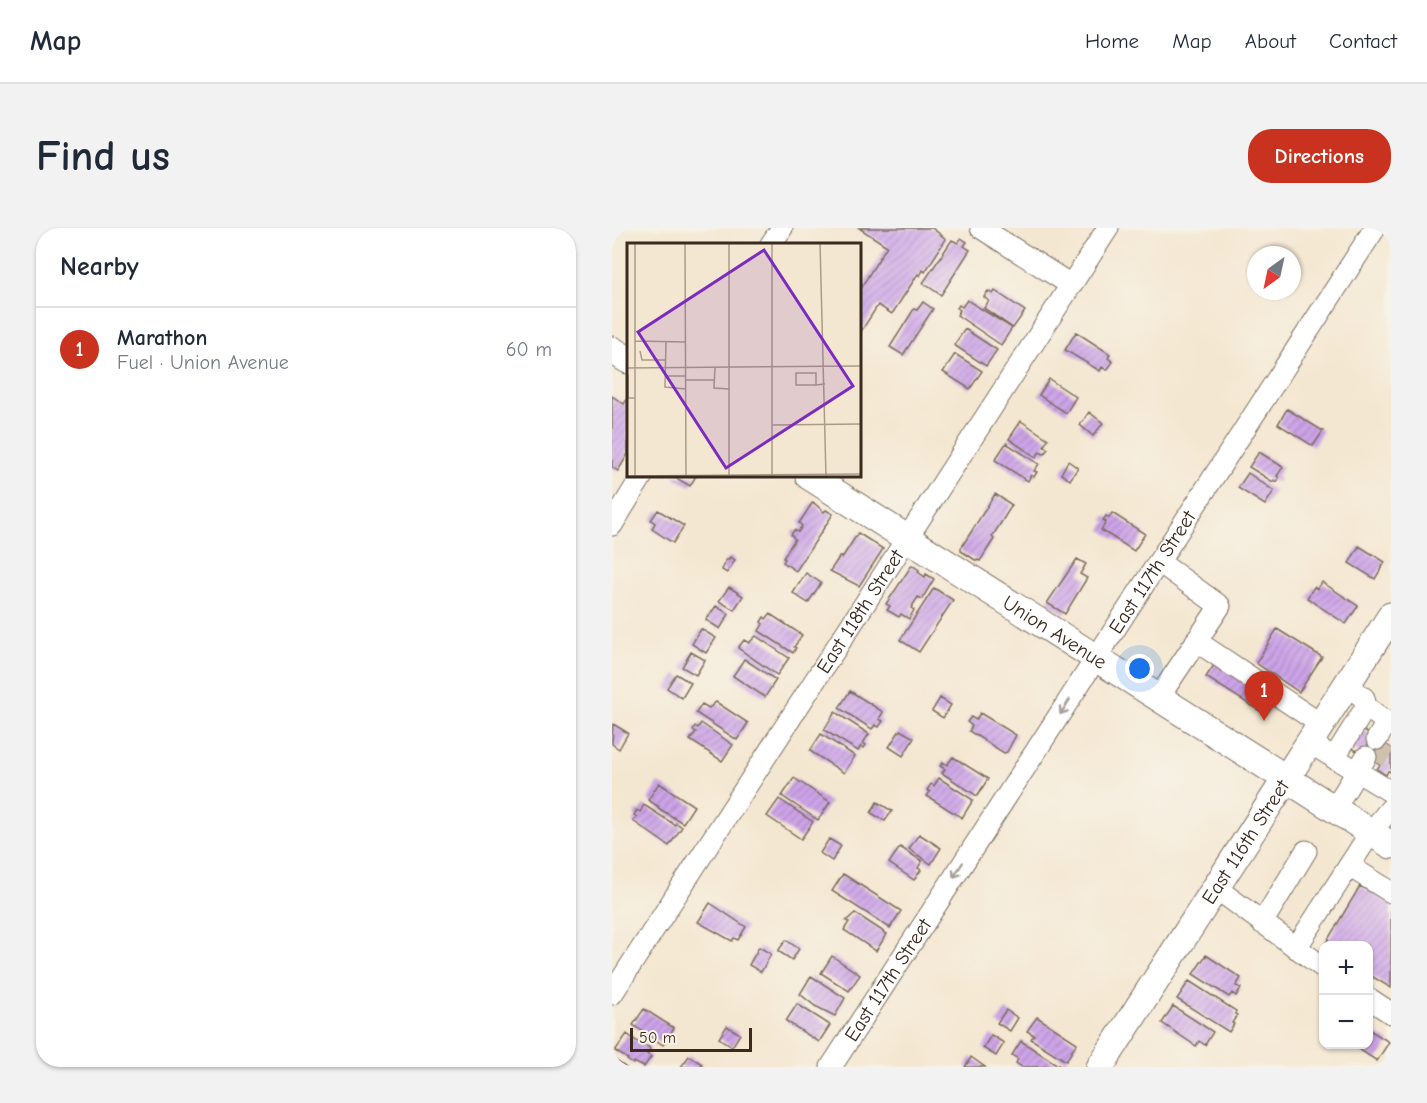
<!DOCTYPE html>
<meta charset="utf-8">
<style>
:root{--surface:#fff;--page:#f2f2f3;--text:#1f2937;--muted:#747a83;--line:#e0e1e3;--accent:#c8321e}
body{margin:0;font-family:"Comic Neue",sans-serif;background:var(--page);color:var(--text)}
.controls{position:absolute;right:18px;bottom:18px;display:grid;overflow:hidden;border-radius:12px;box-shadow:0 2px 4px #0004}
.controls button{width:54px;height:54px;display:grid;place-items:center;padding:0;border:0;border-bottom:2px solid var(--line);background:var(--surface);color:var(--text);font:30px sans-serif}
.compass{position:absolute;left:635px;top:18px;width:54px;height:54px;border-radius:50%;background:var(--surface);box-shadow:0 2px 4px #0004;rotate:213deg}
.scale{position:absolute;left:18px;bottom:15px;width:122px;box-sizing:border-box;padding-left:6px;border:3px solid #3b2a1e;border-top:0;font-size:16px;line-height:21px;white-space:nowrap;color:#3b2a1e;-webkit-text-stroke:4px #f7f3e8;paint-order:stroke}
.you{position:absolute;left:528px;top:441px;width:21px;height:21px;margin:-15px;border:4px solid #fff;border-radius:50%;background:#1a73e8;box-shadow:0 0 0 9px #1a73e833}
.badge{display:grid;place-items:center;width:39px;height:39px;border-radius:50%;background:var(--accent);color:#fff;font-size:20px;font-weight:700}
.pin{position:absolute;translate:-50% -50px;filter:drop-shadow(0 2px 3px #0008)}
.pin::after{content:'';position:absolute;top:32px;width:21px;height:18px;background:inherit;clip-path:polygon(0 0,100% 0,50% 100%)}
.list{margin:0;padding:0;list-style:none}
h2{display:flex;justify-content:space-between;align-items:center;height:78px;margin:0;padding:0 24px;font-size:26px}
h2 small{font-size:20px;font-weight:400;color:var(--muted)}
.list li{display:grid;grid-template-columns:39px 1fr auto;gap:18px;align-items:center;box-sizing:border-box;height:84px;padding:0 24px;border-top:2px solid var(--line)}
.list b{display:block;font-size:22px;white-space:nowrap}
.list p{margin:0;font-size:20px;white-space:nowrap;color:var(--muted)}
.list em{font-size:20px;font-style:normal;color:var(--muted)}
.map{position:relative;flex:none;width:779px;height:839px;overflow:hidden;border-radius:24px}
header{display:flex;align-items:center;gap:36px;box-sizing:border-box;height:84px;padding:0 30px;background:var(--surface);border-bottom:2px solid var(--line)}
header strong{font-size:28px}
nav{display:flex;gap:33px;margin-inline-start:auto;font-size:21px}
.intro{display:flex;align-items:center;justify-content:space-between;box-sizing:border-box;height:144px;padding:0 36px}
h1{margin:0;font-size:42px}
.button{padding:15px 27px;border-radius:24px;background:var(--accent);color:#fff;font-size:21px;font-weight:700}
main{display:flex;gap:36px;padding:0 36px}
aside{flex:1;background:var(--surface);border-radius:24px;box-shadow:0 2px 4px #0004}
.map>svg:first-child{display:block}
.building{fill:url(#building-hatch)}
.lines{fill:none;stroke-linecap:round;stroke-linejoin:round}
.minor-tunnel{stroke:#cfc1ad;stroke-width:21;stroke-dasharray:21 10;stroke-linecap:butt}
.minor-casing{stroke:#7c6c5d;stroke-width:23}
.major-casing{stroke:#7c6c5d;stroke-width:29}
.minor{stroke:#fff;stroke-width:21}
.major{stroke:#fff;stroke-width:27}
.oneway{stroke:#a79f9a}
.labels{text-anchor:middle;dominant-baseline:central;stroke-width:4.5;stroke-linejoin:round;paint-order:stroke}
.street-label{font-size:20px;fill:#3b2a1e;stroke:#f7f3e8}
.inset-road{fill:none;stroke:#aa9b89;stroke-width:1.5}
.view{fill:#7b2cbf;fill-opacity:0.15;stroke:#7b2cbf;stroke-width:3}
.inset-edge{fill:none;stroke:#3b2a1e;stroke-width:3}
</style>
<header>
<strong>Map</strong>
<nav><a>Home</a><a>Map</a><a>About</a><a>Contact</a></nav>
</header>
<div class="intro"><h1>Find us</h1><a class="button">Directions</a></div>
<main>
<aside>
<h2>Nearby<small></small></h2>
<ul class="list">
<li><span class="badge">1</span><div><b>Marathon</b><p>Fuel · Union Avenue</p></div><em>60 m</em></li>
</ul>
</aside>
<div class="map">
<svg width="779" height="839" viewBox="0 0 779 839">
<defs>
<pattern id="building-hatch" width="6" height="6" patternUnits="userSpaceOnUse" patternTransform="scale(1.5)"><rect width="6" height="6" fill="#cda4e9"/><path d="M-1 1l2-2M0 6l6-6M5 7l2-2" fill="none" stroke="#a886bc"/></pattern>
</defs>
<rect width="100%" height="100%" fill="#f7f3e8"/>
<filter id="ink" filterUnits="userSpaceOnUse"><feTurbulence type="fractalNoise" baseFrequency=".0167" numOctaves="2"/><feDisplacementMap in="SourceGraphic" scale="12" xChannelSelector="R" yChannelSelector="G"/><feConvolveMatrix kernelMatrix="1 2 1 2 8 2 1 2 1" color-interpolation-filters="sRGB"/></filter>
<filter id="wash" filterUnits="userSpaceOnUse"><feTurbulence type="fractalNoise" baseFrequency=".008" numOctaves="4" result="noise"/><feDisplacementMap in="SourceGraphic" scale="24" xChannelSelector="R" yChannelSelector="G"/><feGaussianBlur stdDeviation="1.35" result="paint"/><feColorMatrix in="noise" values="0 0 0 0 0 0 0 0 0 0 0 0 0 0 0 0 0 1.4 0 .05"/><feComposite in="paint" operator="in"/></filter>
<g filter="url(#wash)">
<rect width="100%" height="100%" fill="#f4e7d1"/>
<g id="blocks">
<path class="building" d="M247,0H320L334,11L313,44L311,42L308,48L306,46L280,86L266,77L248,105V61L275,18Z
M349,10L355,14L352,18L358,22L329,67L311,55L340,12L346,15Z
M376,63L381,66L383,63L413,83L401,100L372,80L377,73L372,69Z
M355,72L400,100L389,117L345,87L348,82L345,80L347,77L350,79Z
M311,74L321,81L291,127L278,119L302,81L305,82Z
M353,101L385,122L374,138L342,117Z
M464,104L498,126L496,130L501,134L495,142L490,139L488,143L453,122Z
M343,126L370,143L358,161L331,144Z
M437,151L464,169L454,185L427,167Z
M0,168L12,176L16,169V226L6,243L0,239Z
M675,181L711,203L701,218L666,196Z
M477,184L491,195L481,208L468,197Z
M409,193L436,211L432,218L436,221L432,226L428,224L424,229L397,211Z
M394,215L427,236L422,243L425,244L422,249L419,247L416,253L383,232Z
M647,224L671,239L665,248L667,250L665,254L662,252L661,254L637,239Z
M456,233L466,240L458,252L449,246Z
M636,245L662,263L653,277L626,260Z
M61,248H84L78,258Z
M383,266L400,277L380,309L382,311L368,333L366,332L365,333L349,323V320Z
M201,274L212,284L214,282L221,286L184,343L171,334L173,331L171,330L183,311L179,307L182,302L186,304L190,298L187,295Z
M46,282L72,298L61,315L40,301L43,295L39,292Z
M500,285L533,306L522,323L489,302L494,294L491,292L494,288L497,290Z
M246,305L271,321L247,358L218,343L228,328L230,330Z
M747,318L773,334L763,351L737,335Z
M118,329L123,332L115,345L110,342L114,331L116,332Z
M465,331L474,336L468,346L475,350L453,386L435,375Z
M300,337L307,342L306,344L313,349L314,346L322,351L310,371L306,369L299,380L302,382L297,391L289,386L287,389L275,382L278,378L274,376Z
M194,345L209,355L196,375L181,365Z
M710,354L746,378L734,396L695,370L702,359L705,361Z
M117,359L131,368L122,382L107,373Z
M322,360L341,372L307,424L288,412Z
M104,378L117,386L108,401L94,392Z
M158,386L190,407L182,419L184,420L181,425L147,403L151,396L149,394L152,389L154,391Z
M89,401L104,410L94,425L80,416Z
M665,401L710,429L687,464L644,435Z
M144,408L177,430L165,447L126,420L132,412L137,415Z
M79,424L93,432L84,447L70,439Z
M132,431L164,452L153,469L121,448Z
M604,434L664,472L654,487L594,449Z
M64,446L79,455L70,470L55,460Z
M238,463L271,484L267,491L271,493L267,499L263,497L260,501L227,480Z
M328,470L339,477L331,490L320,483Z
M104,474L136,495L125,512L84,485L90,476L97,480Z
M223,484L257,506L251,515L254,517L252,520L249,518L246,523L212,502Z
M368,485L404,507L395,524L392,525L357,503L360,498L355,494L359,489L364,492Z
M89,495L121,517L110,533L78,512L84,504L81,502L83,498L86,500Z
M1,496L16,505L7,521L0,516Z
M746,499L779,520V544L776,543L774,547L765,541L768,537L735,517Z
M288,502L302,510L291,528L277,519Z
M209,506L243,528L232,545L198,523Z
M341,529L376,551L365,568L330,545L333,541L328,538L331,534L335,537Z
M182,550L218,574L206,592L170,568Z
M327,550L361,572L350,590L315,568L318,564L315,562L319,556L322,558Z
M47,555L82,578L71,595L46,580L47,579L36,572Z
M167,571L201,594L189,611L155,588Z
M265,574L280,583L273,593L259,585Z
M32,577L63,597L64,595L70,599L57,618L21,593L25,589L22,587L25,582L28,584Z
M307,606L329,620L319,636L297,621Z
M217,611L229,618L220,633L208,625Z
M288,619L310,633L306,640L309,642L302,652L277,635Z
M231,646L289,683L278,700L220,663Z
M748,658L779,675V760L756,746V718H712Z
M98,675L134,699L126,712L122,710L120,713L86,694Z
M243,685L275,706L264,723L232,702L237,694L234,693Z
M174,712L187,721L180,732L166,723Z
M147,719L159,726L149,744L137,737Z
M594,727L629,750L624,758L629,760L624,768L620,765L617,769L581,746Z
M220,728L248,747L237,763L209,745Z
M199,748L233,770L223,788L203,778L188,766Z
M577,753L624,783L623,786L625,787L620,795L622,796L617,804L565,771Z
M185,776L218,797L207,814L174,793Z
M561,778L601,804L593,817L587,813L584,818L550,795Z
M32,781L62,800L51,817L21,797Z
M394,782L406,790L398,803L385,795Z
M425,789L465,815L454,833L419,811L422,807L415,803Z
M115,798L128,806L120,819L107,810Z
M756,801L777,814L765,833L739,816H756Z
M15,806L30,817L37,819L38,822L35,826L39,829L32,839L22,834L21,836L15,832L16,831L3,823Z
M379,807L392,815L384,828L371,820Z
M409,813L449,839H410L404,835L406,831L400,827Z
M77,828L90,836L88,839H69Z
M359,829L373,839H353Z
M0,830L13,839H0Z"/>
</g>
</g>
<g filter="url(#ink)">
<use href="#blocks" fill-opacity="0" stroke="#7c6c5d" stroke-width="1.5"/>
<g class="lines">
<path class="minor-tunnel" d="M762,533L773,516"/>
<defs>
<g id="minor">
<path d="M369,0L459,57"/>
<path d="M159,16L170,0"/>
<path d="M0,297L30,248"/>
<path d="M547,334L608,378L547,469"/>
<path d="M584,413L710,497"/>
<path d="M734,457L752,470L754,479L779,497"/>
<path d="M765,511L775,494"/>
<path d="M698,515L779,564"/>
<path d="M722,530L754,479"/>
<path d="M722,581L754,529"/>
<path d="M737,638L779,664"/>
<path d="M604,660L712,740"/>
<path d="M650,695L694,623"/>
<path d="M684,720L759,604L779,580"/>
<path id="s1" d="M0,766L496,0"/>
<path d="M756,770L779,785"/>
<path id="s2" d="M219,839L763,0"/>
</g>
<g id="major">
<path d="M0,122L16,132"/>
<path id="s3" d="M197,248L779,617"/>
<path id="s4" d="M488,839L779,388"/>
</g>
</defs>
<use href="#minor" class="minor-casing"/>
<use href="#major" class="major-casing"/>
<use href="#minor" class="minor"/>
<use href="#major" class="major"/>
</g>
<defs><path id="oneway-shaft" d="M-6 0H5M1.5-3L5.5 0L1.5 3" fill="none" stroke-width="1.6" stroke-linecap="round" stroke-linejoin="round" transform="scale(1.5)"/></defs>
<g class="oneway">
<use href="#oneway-shaft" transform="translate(453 479) rotate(123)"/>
<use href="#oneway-shaft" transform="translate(346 642) rotate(123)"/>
</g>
</g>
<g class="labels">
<g class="street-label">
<text stroke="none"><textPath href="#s2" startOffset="590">East 117th Street</textPath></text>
<text stroke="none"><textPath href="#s1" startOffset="456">East 118th Street</textPath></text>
<text stroke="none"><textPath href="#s3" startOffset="291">Union Avenue</textPath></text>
<text stroke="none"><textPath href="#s4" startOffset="268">East 116th Street</textPath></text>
<text stroke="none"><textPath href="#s2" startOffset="104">East 117th Street</textPath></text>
</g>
</g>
<g transform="translate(15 15)">
<rect width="234" height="234" fill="#f4e7d1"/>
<path class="inset-road" d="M8,0V233M58,0L59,234M145,0V234M193,0L199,234M8,98L58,99M39,98L38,144L59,146M13,108L15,117H39M88,124L87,145L102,146M0,125L234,123M1,132V155H8M38,133H58M58,137H87M189,142V130H169V142H189L198,141M145,182L234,181M0,233L234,231M102,234V0"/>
<path class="view" d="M137,7L226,143L99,225L11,89Z"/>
<rect width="234" height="234" class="inset-edge"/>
</g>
</svg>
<div class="controls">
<button>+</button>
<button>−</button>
</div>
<svg class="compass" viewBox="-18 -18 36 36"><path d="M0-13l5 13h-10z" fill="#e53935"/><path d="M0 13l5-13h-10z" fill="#747a83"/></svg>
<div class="scale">50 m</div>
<div class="you"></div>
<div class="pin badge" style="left:652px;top:493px">1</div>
</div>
</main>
